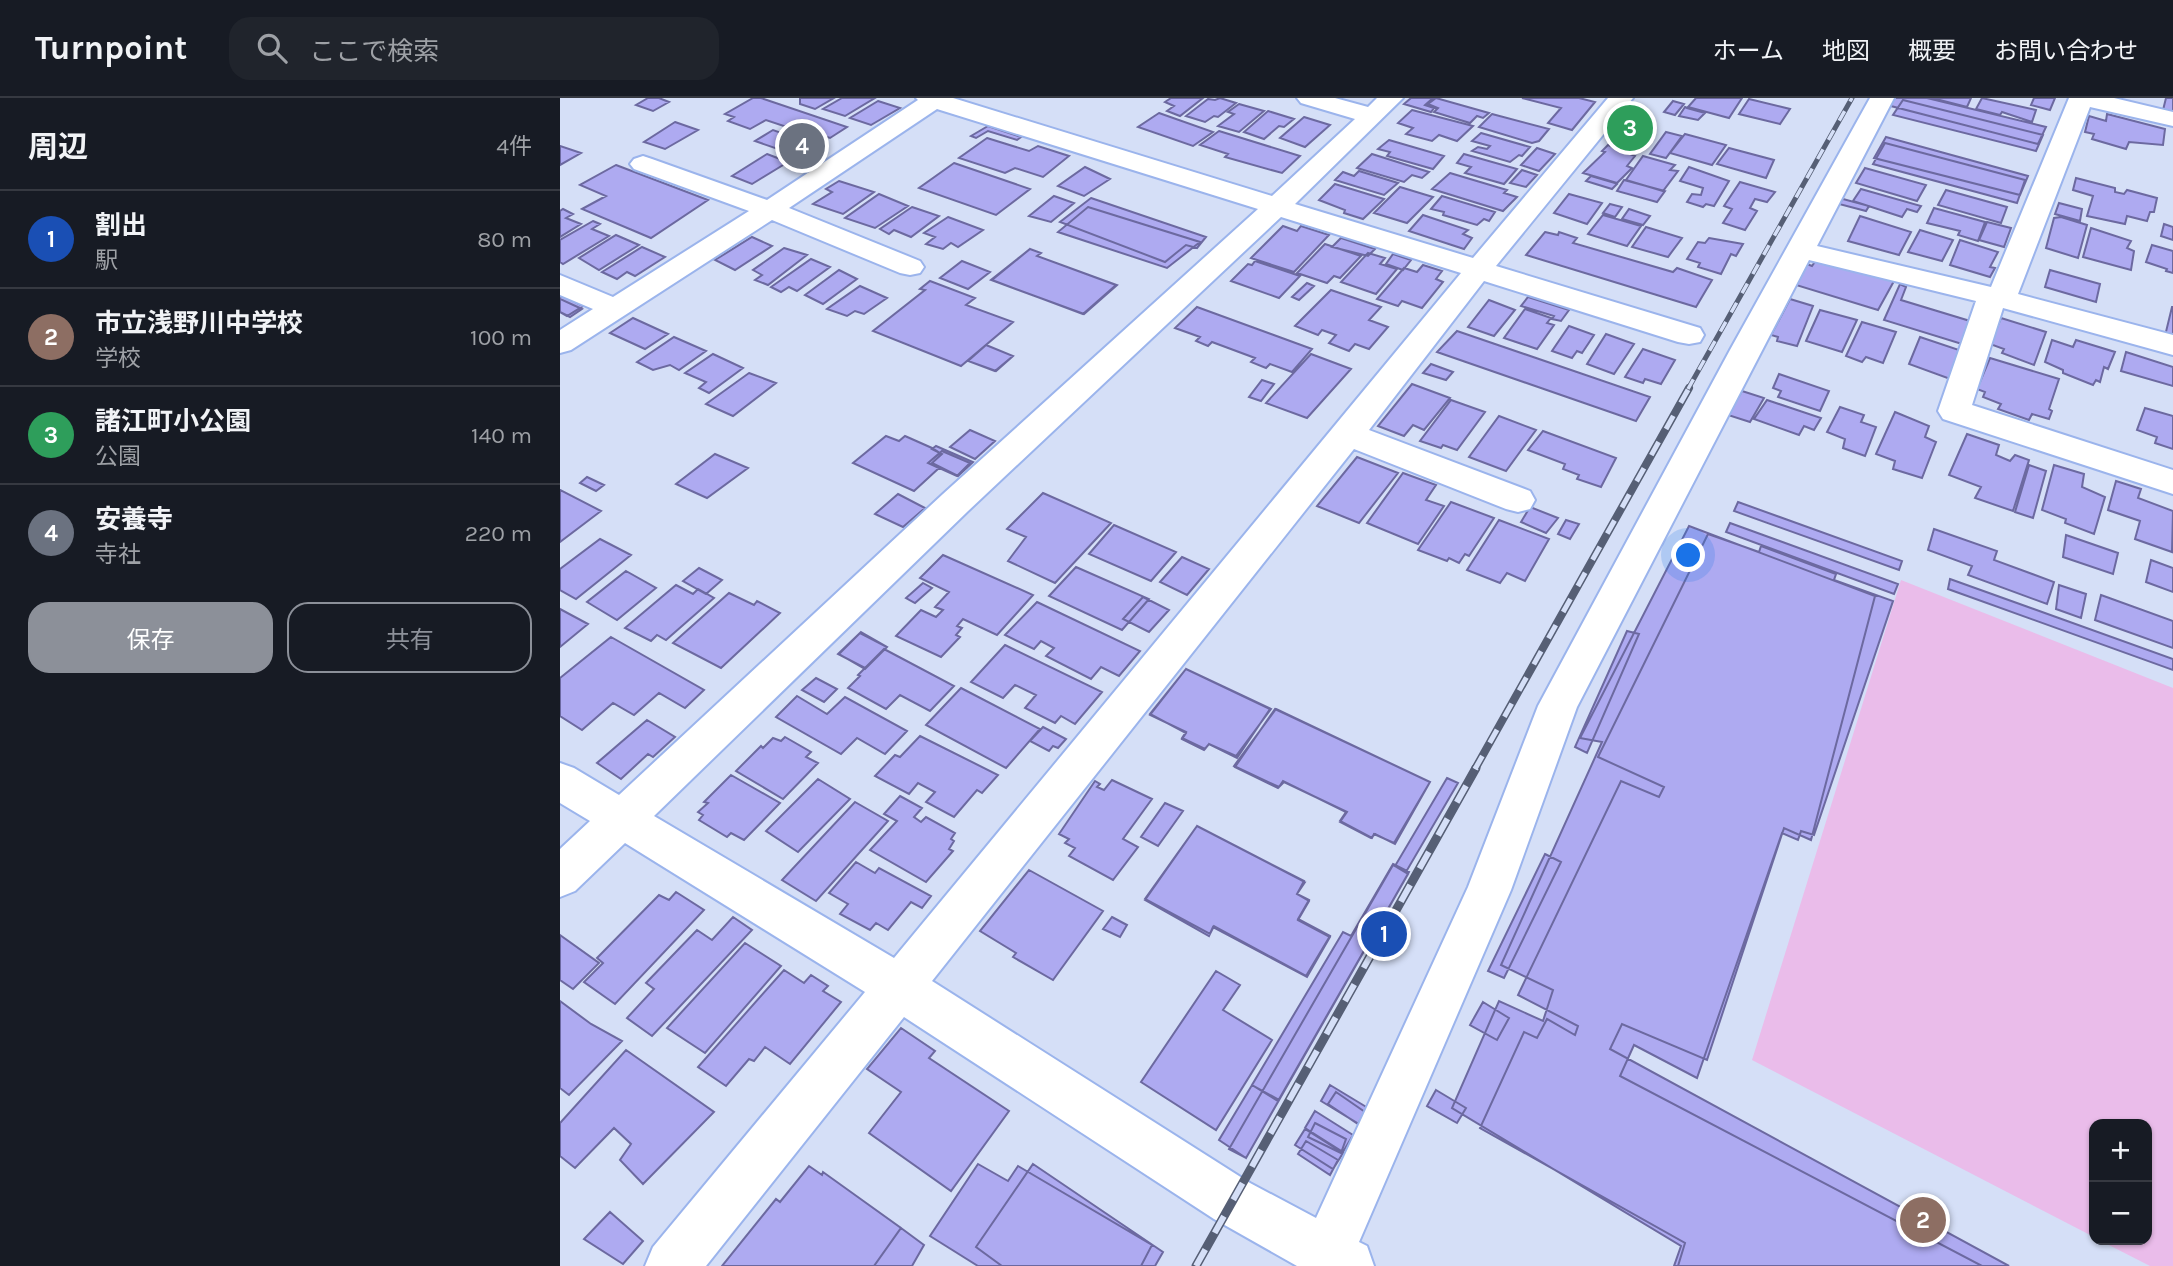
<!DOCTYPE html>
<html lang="ja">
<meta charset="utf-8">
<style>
:root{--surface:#171b24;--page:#20242c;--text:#f1f3f6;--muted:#9ea1a6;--line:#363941;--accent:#8c9099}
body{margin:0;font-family:Karla,"Noto Sans JP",sans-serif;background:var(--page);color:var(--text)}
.controls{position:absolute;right:21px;bottom:21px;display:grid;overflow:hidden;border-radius:14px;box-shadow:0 2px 5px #0004}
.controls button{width:63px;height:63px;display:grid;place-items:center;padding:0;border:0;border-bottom:2px solid var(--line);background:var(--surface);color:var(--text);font:35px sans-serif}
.you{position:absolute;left:1129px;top:458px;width:24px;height:24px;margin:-18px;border:5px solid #fff;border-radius:50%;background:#1a73e8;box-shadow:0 0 0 10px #1a73e833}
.badge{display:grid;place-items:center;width:46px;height:46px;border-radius:50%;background:var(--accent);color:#fff;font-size:23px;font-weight:700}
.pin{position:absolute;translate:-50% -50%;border:4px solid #fff;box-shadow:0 2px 7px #0006}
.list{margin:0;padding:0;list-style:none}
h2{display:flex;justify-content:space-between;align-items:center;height:91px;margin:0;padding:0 28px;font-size:30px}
h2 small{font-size:23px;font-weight:400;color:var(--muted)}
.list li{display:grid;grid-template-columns:46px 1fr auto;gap:21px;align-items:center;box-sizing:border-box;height:98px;padding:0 28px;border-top:2px solid var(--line)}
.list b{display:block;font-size:26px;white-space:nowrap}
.list p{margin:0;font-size:23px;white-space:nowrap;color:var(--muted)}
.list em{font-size:23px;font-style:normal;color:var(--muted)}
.actions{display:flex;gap:14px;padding:21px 28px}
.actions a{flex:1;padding:16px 0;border:2px solid var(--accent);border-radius:21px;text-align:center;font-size:24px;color:var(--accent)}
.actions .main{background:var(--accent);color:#fff}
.icon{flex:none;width:38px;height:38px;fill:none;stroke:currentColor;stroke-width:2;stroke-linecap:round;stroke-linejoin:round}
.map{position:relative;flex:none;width:1613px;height:1168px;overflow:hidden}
header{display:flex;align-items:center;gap:42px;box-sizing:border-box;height:98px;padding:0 35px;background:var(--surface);border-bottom:2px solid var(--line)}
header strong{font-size:33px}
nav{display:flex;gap:38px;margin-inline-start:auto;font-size:24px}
.search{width:490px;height:63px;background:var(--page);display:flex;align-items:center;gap:18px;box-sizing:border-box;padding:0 24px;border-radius:21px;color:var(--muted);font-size:26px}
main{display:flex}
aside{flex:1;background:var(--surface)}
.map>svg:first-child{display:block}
.green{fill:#eabcea}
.building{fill:#aeaaf1;stroke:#6c69a0;stroke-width:2}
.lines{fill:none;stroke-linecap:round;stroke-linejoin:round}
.minor-casing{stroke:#9bb4ec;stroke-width:4}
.minor{fill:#fff;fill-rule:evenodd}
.rail-far2-casing{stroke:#565f75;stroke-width:5}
.rail-far1-casing{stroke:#565f75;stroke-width:8}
.rail-casing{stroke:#565f75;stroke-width:9}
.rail-far2{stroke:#d5dff7;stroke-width:3.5;stroke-dasharray:11;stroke-linecap:butt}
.rail-far1{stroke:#d5dff7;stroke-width:5;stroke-dasharray:15;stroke-linecap:butt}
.rail{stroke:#d5dff7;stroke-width:6;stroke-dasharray:19;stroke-linecap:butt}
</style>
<header>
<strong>Turnpoint</strong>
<div class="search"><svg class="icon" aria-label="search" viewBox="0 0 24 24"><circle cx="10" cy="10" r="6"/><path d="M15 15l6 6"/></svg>ここで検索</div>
<nav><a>ホーム</a><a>地図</a><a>概要</a><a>お問い合わせ</a></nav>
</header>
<main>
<aside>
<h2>周辺<small>4件</small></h2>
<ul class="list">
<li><span class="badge" style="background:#1a4fb4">1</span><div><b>割出</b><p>駅</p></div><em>80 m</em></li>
<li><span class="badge" style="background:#8d6e63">2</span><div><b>市立浅野川中学校</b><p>学校</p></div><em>100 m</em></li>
<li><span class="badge" style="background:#2e9e5b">3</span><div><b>諸江町小公園</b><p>公園</p></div><em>140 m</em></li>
<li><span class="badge" style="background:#6b7280">4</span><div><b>安養寺</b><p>寺社</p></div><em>220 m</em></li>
</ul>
<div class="actions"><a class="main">保存</a><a>共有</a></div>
</aside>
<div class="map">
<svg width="1613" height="1168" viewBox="0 0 1613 1168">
<rect width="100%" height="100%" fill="#d5dff7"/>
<path class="green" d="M1341,482L1613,590V1168H1590L1539,1142H1587V1026H1534V1139L1192,962Z"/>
<path class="building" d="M88,0H99L109,4L93,13L76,7Z
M193,0H201L287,29L270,40L262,37L255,41L260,43L238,58L195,43L213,32L227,37L236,32L206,22L190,31L168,23L174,19L165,16Z
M240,0H274L255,11L240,6Z
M282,0H315L285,18L263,11Z
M611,0H643L620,18L607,13L614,8L605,4Z
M660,0L676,5L658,19L654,18L645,24L626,18L648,1L655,2Z
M851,0H873L865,7L874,10L871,14L844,6Z
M876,0L929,15L923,20L917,18L910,25L874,14L878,10L868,6Z
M962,0H1019L1035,4L1012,32L988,25L1001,10Z
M1136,0H1182L1169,20L1128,9Z
M1331,0H1367L1486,29L1478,46L1327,7Z
M1372,0H1411L1407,9Z
M1422,0L1476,12L1472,24L1442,14L1440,17L1416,11Z
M1474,0H1495L1490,12L1471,7Z
M1606,0H1613V15L1603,12Z
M1189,1L1230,11L1220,26L1179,16Z
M1343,2L1483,37L1476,53L1333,17Z
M318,3L340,10L311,27L290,20Z
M1113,3L1124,6L1115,17L1104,14Z
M679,6L704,13L679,34L658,28L674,16L668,14Z
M1125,9L1127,10L1145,15L1138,22L1119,18Z
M852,12L913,28L897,43L879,37L872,43L846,36L853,30L838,25Z
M708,13L734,21L724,29L719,28L704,41L684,34Z
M599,15L653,34L633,48L578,29Z
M932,16L989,31L979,43L972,45L919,29Z
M1547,16L1605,31L1603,47L1569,44L1566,51L1532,41L1534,36L1525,34L1529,18L1546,23Z
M744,19L770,27L745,49L720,40Z
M115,24L138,32L105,51L84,44Z
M428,28L461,39L457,42L428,33L416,40L411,38Z
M659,33L740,58L722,75L665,59L668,56L640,47Z
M1106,34L1122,38L1106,60L1090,56Z
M921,35L970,49L962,58L959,57L950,64L912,53L918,49L927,51L930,48L912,43Z
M1125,36L1166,47L1152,67L1110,55Z
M1326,39L1468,78L1460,97L1314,60Z
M427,40L469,53L478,48L509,58L483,79L455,70L445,75L399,60Z
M829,42L884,58L873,71L827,58L830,54L818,51Z
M1325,45L1465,82L1457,105L1313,66Z
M1048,47L1075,58L1067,68L1072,70L1057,85L1023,75L1045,54L1042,53Z
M0,48L21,55L0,67Z
M977,50L995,56L979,73L961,67Z
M1169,50L1214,62L1206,80L1157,66Z
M207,56L228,64L192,86L172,78Z
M812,56L869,74L862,80L852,77L844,84L797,70Z
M904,56L957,71L944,86L905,75L911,69L897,65Z
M1083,58L1115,67L1110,72L1118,73L1103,93L1066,82Z
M394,65L470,91L436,117L359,90Z
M56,67L148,102L91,140L22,111L46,98L20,87Z
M525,69L550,81L524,98L498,88Z
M1129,69L1169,83L1154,108L1146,106L1143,109L1127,104L1132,96L1141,97L1143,90L1120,83Z
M1305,70L1366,87L1357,103L1296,85Z
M962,72L977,77L966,89L950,85Z
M799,73L838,85L824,97L775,82L783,74L794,78Z
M890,75L947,92L944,95L957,99L943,113L872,91Z
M1031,78L1055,85L1057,86L1052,91L1026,83Z
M1516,80L1555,90V94L1564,96L1567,92L1597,100L1594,114H1590L1587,123L1567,118L1565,126L1527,118L1533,98L1513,92Z
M1064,82L1105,93L1097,104L1057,93Z
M279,83L314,94L283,116L253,106L272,94L266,91Z
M1180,84L1215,94L1207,104L1195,101L1190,110L1197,113L1185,132L1163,125L1172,111L1164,108Z
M775,86L824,101L803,121L784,115L785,112L759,102Z
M840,89L873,99L847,125L814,115Z
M1301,91L1361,108L1357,114L1347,111L1342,119L1293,103Z
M1386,92L1447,109L1441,125L1378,107Z
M319,96L348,108L315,130L285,120Z
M1009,96L1042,105L1027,126L994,115Z
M494,98L514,105L491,124L469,118Z
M882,98L935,114L929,123L924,121L917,127L883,117L884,114L871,111Z
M531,100L646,139L637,150L626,147L605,164L500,124Z
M1283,101L1309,108L1306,113L1279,106Z
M1499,105L1522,111L1520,123L1495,116Z
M1050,106L1062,109L1055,119L1043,115Z
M352,109L379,118L351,139L334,132L329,136L320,131Z
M528,109L640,144L607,170L498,134Z
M1374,110L1425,124L1418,143L1398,137L1400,133L1367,125Z
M3,111L13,116L6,120L21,126L0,139V113Z
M1069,111L1090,118L1083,127L1062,121Z
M863,117L908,132L903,136L912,140L904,151L849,133Z
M1043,117L1081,128L1067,148L1028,136Z
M1300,118L1351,134L1339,157L1288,143Z
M388,119L423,132L398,149L391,145L383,151L366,146L375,139L364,135Z
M1501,119L1527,127L1518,160L1486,150L1494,120Z
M33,123L40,126L32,131L49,138L3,166L0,164V142Z
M1427,124L1451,130L1444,149L1419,142Z
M1604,126L1613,129V142L1601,138Z
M723,128L737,133L741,128L769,137L734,174L691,160Z
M1086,129L1122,140L1108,159L1072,149Z
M1531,130L1571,143L1567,150L1574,153L1571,172L1523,159Z
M1360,132L1393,142L1382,163L1348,154Z
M985,134L998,137L999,134L1017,140L1013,145L1113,174L1117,170L1152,182L1136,209L966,157Z
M56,137L79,147L39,172L19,160Z
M192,139L212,148L175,172L155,162Z
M781,140L815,151L808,158L772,149Z
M1149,140L1183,146L1176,158L1171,156L1161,176L1138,169L1140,165L1127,161L1138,144L1145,145Z
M1400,142L1438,154L1430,169L1435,170L1430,179L1390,167Z
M765,146L801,158L780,180L774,178L767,185L737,175Z
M1592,147L1613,153V175L1606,173L1607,171L1586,164Z
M82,149L105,159L75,178L67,174L57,181L42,174Z
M224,150L247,157L208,187L195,182L202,177L193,172Z
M470,151L481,155L477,158L556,187L523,216L432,182Z
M470,151L481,155L477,158L557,187L524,216L431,182Z
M808,155L825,160L820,166L837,171L816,196L781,184Z
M833,156L851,162L843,172L826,166Z
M251,161L270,169L237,193L229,189L221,194L211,189Z
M1257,161L1334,183L1318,212L1236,187L1247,166L1252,168Z
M402,163L430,174L408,191L380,180Z
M695,163L740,178L719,200L671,183L688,166L692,167Z
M863,167L882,173L876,181L883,184L862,210L842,203L838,208L817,201L844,170L857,174Z
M279,172L297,181L263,206L245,197Z
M1490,172L1540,186L1536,204L1485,189Z
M370,183L415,200L406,207L453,224L401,268L313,233L365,192L360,191Z
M747,185L754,188L739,202L732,199Z
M1340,186L1346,189L1341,202L1410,223L1402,246L1324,222Z
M300,188L327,200L304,216L295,213L287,218L267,211Z
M771,192L821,209L809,222L828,229L809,251L795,246L789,253L769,245L776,237L762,232L758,237L735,228Z
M3,198L23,208L7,218L0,214V200Z
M968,199L1009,212L1001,223L992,221L994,218L961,208Z
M0,201L22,211L10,219L0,214Z
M1230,201L1253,208L1237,248L1217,243L1218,239L1211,237Z
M929,202L955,212L934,238L908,229Z
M637,209L752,251L732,274L710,266L706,270L691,264L695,260L652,244L648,248L636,243L640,239L615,230Z
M1612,209H1613V245L1604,242Z
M965,211L991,220L987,225L994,227L977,251L944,240Z
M1260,212L1297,222L1282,254L1246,243Z
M73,220L108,236L85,251L50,235Z
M1441,220L1486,234L1474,267L1442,255L1444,251L1430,246Z
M1302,224L1336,234L1323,265L1306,259L1302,264L1286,258Z
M1009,228L1034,237L1022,255L1017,253L1012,260L992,253Z
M897,233L1090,299L1076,323L877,254Z
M1046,236L1074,246L1054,276L1027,266Z
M114,239L146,253L119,272L110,267L93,272L77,264Z
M1360,239L1405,254L1393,282L1349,266Z
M1492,242L1513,249L1516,242L1555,254L1548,271L1544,269L1540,284L1536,282L1533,287L1503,275V272L1485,264Z
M426,247L453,258L435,273L408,263Z
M426,247L453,258L436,273L408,263Z
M1083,251L1115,262L1101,286L1085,281L1083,285L1065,279Z
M1566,254L1613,269V288L1561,273Z
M153,256L183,270L149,295L139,290L146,284L125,275Z
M751,256L791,271L747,320L706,305Z
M1430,260L1499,281L1489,311L1492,313L1489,321L1472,316L1469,322L1438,311L1441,306L1423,299L1425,294L1417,291Z
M871,266L893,274L886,282L863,275Z
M189,275L216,285L173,318L146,306Z
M1219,276L1269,293L1260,313L1218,299L1221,293L1213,290Z
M702,282L714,286L701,303L689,299Z
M852,286L890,300L864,332L853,327L844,338L818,328Z
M1182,293L1204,300L1190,324L1168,317Z
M891,302L925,314L897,352L883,347L881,350L860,343Z
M1207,302L1261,320L1254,332L1244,328L1239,337L1194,321Z
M1280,309L1304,317L1301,324L1316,329L1305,358L1283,350L1285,341L1267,334Z
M1585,310L1613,318V351L1595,345L1597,339L1577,332Z
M1335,314L1369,328L1365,339L1376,344L1362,380L1333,371L1335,363L1316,356Z
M939,318L976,332L946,373L909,359Z
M410,332L435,343L415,361L390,349Z
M983,333L1056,360L1041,389L1017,381L1019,377L1003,371L1005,366L968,352Z
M1407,336L1439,347L1436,357L1450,363L1455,357L1469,362L1453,413L1415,400L1421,389L1389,377Z
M326,338L339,343L345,338L372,350L380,355L368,365L379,370L354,393L293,365Z
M376,348L413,364L398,378L372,365L382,356L372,351Z
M382,353L410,365L397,378L368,365Z
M155,356L188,370L147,400L116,386Z
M797,359L838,375L799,425L757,408Z
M1469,367L1486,373L1473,420L1455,414Z
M1494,367L1524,376L1522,389L1545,399L1534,436L1505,425L1506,421L1482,412Z
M843,375L876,387L866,402L884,408L858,446L807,425Z
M27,379L44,387L36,393L20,385Z
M1556,383L1581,391L1578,400L1613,413L1612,454L1575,441L1580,423L1548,412Z
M0,392L41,413L0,444Z
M483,395L551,425L495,485L448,463L466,439L447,431Z
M338,396L365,410L343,429L315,416Z
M891,404L934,420L909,458L905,456L899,465L889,460L887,463L858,452Z
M1178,404L1342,463L1339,472L1174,413Z
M970,409L998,420L986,435L961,424Z
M939,422L989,441L965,483L947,475L940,485L907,472Z
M1006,422L1019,426L1010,441L998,436Z
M1170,425L1338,486L1334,496L1166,434Z
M554,427L616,454L591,483L529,456Z
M1129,428L1315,498L1251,742L1224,730L1147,962L1062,926L1050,951L1449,1168H1114L1121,1148L892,1010L939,903L983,923L993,892L941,867L1042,644L1020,640Z
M1374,431L1437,453L1434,462L1494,484L1487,506L1408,477L1412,468L1368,452Z
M1148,436L1199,454L1201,448L1276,476L1274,482L1333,503L1254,737L1241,733L1238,742L1222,735L1137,980L1074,947L1060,978L1422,1168H1118L1125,1145L920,1030L964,934L977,940L987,921L1015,937L1018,928L958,897L1061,683L1099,699L1104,689L1038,659Z
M1506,437L1558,455L1553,476L1503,459Z
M40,441L71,457L16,501L0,492V471Z
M383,457L473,497L437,537L403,521L397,528L402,530L396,537L400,539L381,559L336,538L361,512L376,519L383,512L375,509L389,494L360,480Z
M622,459L649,471L627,497L600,484Z
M1591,462L1613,470V494L1586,484Z
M516,469L589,501L562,532L489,498Z
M139,470L162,482L146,496L123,483Z
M66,473L96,490L57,522L27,504Z
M1390,481L1613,561V572L1388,491Z
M363,485L372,490L355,505L346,500Z
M116,487L133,496L138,491L154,500L106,542L97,537L91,543L65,530Z
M1499,487L1526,496L1521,520L1496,511Z
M169,495L194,507L197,503L220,515L161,570L113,545Z
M1541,497L1613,523V550L1535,522Z
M583,499L609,512L589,534L563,521Z
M477,504L580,553L559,578L541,569L531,581L486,558L494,550L481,543L474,551L445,537Z
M0,511L28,526L0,549Z
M1067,533L1079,536L1027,655L1015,649Z
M301,534L327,549L305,570L278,556Z
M300,535L327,549L305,571L279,556Z
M51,539L144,592L125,610L99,595L74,617L53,605L22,632L0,618V580Z
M445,547L542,594L515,626L501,618L495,625L465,610L476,597L455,587L443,600L411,584Z
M324,551L394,588L370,613L340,597L326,611L288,590L300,578L298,577Z
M626,571L711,611L676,658L649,646L645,651L622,640L626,634L590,617Z
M626,571L710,611L677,660L649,646L644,652L622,641L626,635L590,616Z
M256,580L277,591L264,604L242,592Z
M401,590L480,631L446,670L366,627Z
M237,598L267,616L285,599L347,633L325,656L297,640L281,656L216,619Z
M715,611L870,684L835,746L815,736L811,740L780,724L787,714L724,684L718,690L675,669Z
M716,611L870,684L834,745L814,736L812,740L780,723L786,714L723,683L719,689L674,668Z
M87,622L115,639L93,659L88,656L61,681L37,665Z
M483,629L506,641L498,650L493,648L489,653L470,643Z
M360,638L438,677L422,695L417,692L394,719L366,704L375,694L358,685L349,696L315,678L335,657L340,659Z
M225,639L251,654L246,659L258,665L223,701L176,673L201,648L203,650L213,640L221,643Z
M171,677L220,705L184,742L171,735L167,739L139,722L143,717L138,714L148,705L144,704Z
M887,680L898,685L846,774L835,768Z
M258,681L290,701L238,754L206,733Z
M552,682L592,701L563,741L578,749L553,782L509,758L515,750L505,745L509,741L499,736L535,683L540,686L537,689L544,692Z
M340,698L362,710L354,719L361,724L366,719L395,735L391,741L394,743L389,751L393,753L366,784L310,752L337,723L324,716Z
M295,704L328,723L256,803L222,782Z
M605,705L623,713L598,748L581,739Z
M637,728L744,783L737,796L749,802L738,821L770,838L746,878L654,828L650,836L585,801Z
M637,728L745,784L737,796L749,803L738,822L770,839L747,879L653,829L649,838L585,802Z
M985,756L1001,764L944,880L928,873Z
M296,764L315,775L319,770L371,798L362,810L351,804L328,832L316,825L310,832L280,816L288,806L269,795Z
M833,766L849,774L718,1003L692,987L783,834L791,838Z
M833,767L848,776L686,1060L669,1051Z
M469,772L543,813L493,882L453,859L456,855L420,833Z
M116,794L144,812L55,906L24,884L43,865L37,860L99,797L109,802Z
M173,819L192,832L92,938L67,920L94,891L86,885L137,832L152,842Z
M552,819L567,827L560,839L543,831Z
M0,837L39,865L13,891L0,882Z
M185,845L221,868L145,955L107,930Z
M224,872L244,885L251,877L268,888L263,893L281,904L230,966L205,949L194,963L189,961L166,988L138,969Z
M656,873L680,887L663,912L712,942L656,1032L581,984Z
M0,903L31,926L62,943L9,997L0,990Z
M923,904L949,920L937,942L910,927Z
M341,930L375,953L369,960L449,1013L391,1093L309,1035L341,994L307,971Z
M66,952L154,1014L83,1086L60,1062L71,1046L54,1030L15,1070L0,1058V1025Z
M692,987L719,1002L686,1060L659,1042Z
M770,987L808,1010L799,1026L761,1003Z
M876,992L906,1010L897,1025L867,1008Z
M776,994L805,1014L798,1026L768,1006Z
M755,1013L793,1037L783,1054L745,1030Z
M755,1025L786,1041L781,1055L748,1039Z
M745,1031L783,1055L773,1071L735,1047Z
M746,1043L778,1062L770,1077L738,1056Z
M418,1066L448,1083L458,1068L592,1147L581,1168H418L370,1138Z
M473,1066L603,1154L595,1168H442L416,1149Z
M249,1068L262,1077L263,1074L341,1130L314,1168H162L216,1101L220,1104Z
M50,1114L83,1143L63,1166L24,1141Z
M341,1130L364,1147L352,1168H314Z"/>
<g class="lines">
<defs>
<path id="minor" d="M356,0H393L712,98L795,21L741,5L737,0H775L808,9L817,0H843L735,106L913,160L1048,0H1073L936,168L1140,230L1144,237L1140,244L1129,246L1118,244L924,183L809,332L970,393L975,402L970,411L958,414L946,411L794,351L372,883L690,1085L756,1120L908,789L978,608L1170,252L1310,0H1334L1257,148L1431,189L1509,0H1554L1613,14V28L1530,9L1458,196L1613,237V257L1443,210L1412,307L1613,372V396L1383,321L1378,313L1416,203L1249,162L1017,609L951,792L799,1144L807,1148L814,1168H737L654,1121L344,919L146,1168H85L93,1149L305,894L65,745L15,793L0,799V751L30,723L0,705V665L14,670L59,697L383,396L698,111L377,11L229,110L360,163L364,169L360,175L350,177L340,175L212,122L11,252L0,255V232L33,211L0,197V177L53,199L189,113L74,71L70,66L74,61L83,58L92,61L207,102L358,2ZM721,119L901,175L334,860L94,718L407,414Z"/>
</defs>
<use href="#minor" class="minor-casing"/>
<use href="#minor" class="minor"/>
<defs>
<path id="rail-far2" d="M1128,291L1292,0"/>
<path id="rail-far1" d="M915,671L1129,290"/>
<path id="rail" d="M636,1168L916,670"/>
</defs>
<use href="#rail-far2" class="rail-far2-casing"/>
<use href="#rail-far1" class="rail-far1-casing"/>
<use href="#rail" class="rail-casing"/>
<use href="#rail-far2" class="rail-far2"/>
<use href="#rail-far1" class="rail-far1"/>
<use href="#rail" class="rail"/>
</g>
</svg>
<div class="controls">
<button>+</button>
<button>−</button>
</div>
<div class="you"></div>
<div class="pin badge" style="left:824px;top:836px;background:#1a4fb4">1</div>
<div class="pin badge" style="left:1363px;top:1122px;background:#8d6e63">2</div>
<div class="pin badge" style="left:1070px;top:30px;background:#2e9e5b">3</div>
<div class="pin badge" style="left:242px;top:48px;background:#6b7280">4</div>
</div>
</main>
